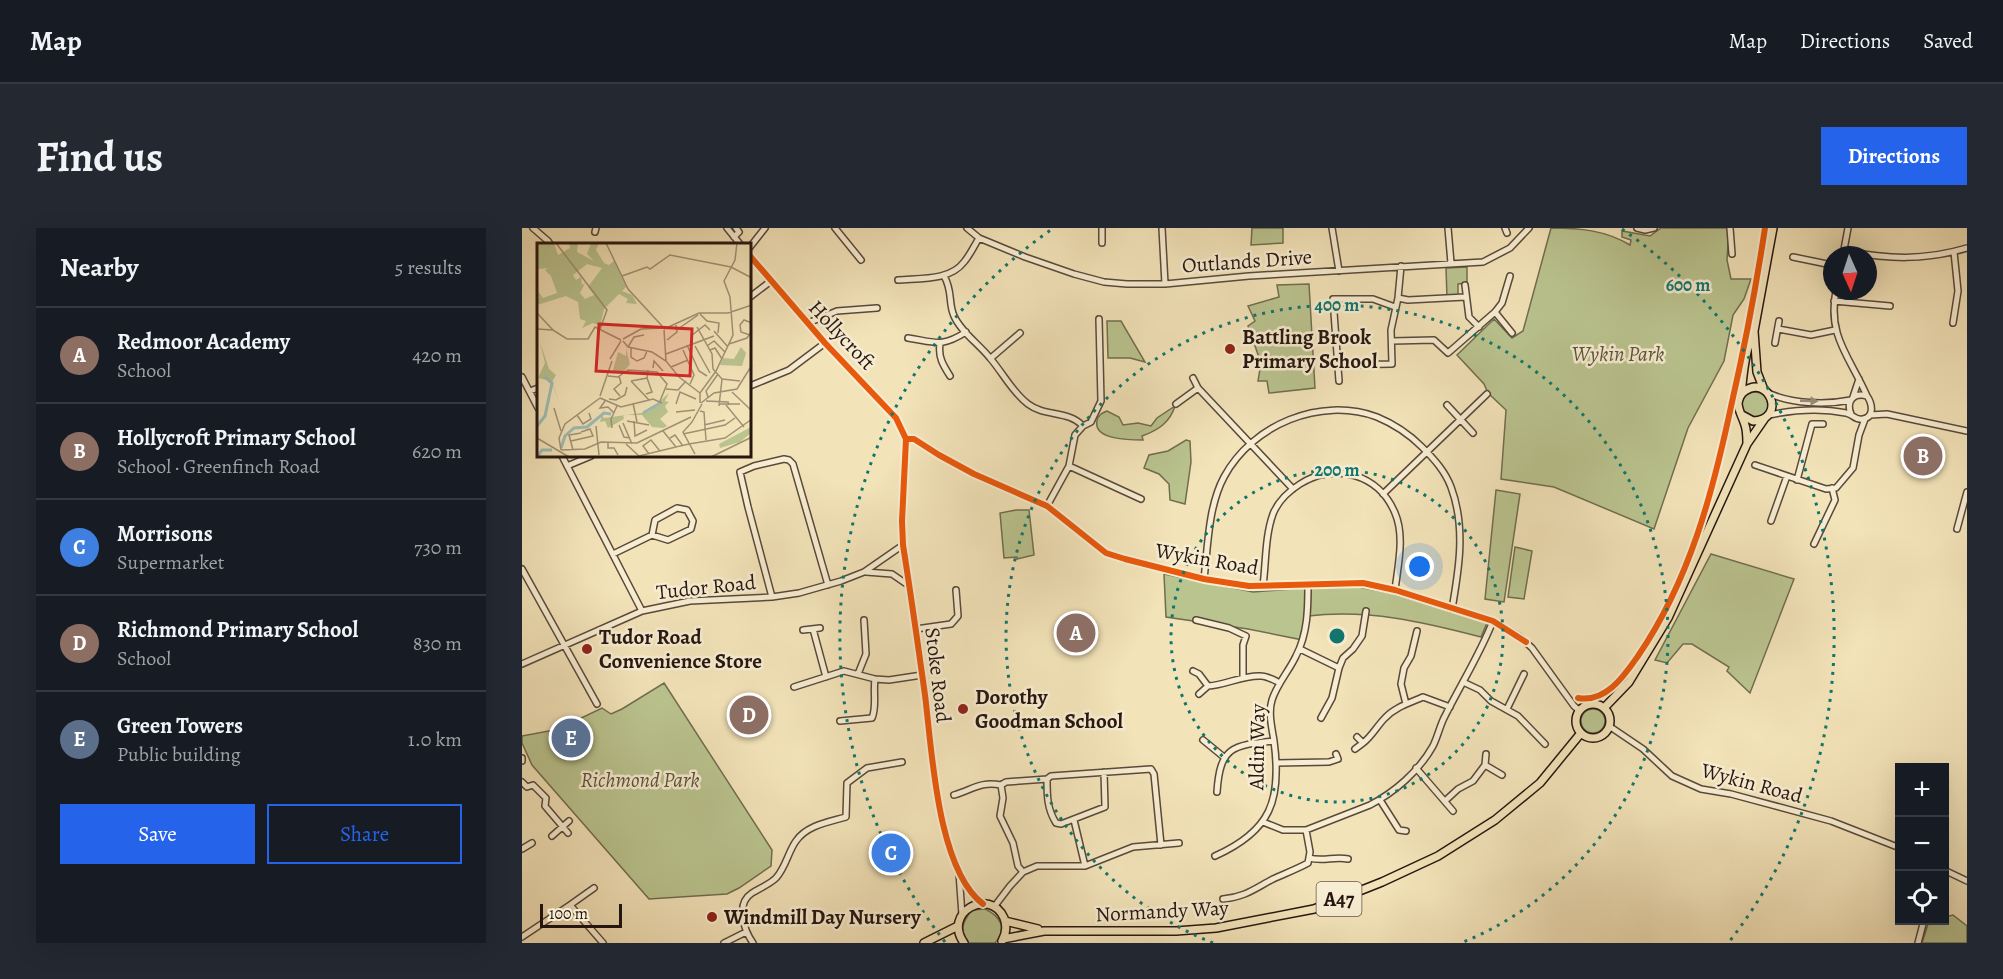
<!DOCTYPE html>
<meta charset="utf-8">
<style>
:root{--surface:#171b24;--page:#242831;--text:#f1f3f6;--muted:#9ea1a6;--line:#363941;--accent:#2563eb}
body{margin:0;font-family:Alegreya,serif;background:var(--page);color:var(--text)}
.controls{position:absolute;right:18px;bottom:18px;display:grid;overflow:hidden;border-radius:0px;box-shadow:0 6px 24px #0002}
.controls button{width:54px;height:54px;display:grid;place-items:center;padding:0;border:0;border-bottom:2px solid var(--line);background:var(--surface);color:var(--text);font:30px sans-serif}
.compass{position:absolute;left:1301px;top:18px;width:54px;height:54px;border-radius:50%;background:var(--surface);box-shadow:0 6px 24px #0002;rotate:177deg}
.scale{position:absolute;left:18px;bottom:15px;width:82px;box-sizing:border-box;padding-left:6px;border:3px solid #261610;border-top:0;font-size:16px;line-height:21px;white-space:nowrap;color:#261610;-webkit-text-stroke:4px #f7edd2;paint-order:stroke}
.you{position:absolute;left:898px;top:339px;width:21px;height:21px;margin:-15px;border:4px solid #fff;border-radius:50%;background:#1a73e8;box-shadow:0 0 0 9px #1a73e833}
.badge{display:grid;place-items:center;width:39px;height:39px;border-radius:50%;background:var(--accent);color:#fff;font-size:20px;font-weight:700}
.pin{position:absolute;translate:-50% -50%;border:3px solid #fff;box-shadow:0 2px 6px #0006}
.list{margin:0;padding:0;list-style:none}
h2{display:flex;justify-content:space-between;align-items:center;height:78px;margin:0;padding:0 24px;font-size:26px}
h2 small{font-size:20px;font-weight:400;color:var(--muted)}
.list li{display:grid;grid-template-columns:39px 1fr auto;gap:18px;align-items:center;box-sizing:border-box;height:96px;padding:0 24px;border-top:2px solid var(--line)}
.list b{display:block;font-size:22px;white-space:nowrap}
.list p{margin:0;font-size:20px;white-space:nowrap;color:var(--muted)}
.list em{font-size:20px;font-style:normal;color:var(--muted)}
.actions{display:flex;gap:12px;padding:18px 24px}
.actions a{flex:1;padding:14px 0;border:2px solid var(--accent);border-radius:0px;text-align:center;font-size:21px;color:var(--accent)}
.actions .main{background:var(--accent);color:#fff}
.icon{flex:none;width:33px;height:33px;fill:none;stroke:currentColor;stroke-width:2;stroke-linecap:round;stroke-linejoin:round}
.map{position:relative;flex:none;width:1445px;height:715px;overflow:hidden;border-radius:0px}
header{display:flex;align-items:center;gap:36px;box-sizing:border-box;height:84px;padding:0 30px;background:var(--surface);border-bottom:2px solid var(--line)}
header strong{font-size:28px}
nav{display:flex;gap:33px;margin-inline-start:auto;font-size:21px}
.intro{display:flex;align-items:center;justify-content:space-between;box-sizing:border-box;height:144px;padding:0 36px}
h1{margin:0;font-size:42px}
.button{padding:15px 27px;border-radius:0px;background:var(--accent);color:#fff;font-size:21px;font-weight:700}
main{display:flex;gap:36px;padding:0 36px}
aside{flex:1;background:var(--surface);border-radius:0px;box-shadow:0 6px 24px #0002}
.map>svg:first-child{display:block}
.green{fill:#bac48f;stroke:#706d50;stroke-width:1.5}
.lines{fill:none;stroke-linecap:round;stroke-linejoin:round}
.minor-casing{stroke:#59493a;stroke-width:8}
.major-casing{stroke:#261610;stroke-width:10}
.minor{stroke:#f7edd2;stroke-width:5}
.major{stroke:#f3e3b9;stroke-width:7}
.cycleway-casing{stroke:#f7edd2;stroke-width:10}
.cycleway{stroke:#e8590c;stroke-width:6}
.oneway{fill:#998c7b}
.ring{fill:none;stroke:#0f766e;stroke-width:3;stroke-dasharray:3 6}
.poi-dot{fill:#8f2418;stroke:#f7edd2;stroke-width:2}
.labels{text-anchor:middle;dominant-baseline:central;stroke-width:5;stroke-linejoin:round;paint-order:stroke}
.shield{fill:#f7edd2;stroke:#65564a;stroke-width:1.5}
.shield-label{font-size:20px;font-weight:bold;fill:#261610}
.street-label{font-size:21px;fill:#261610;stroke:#f7edd2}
.poi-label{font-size:21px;font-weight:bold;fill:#261610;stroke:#f7edd2;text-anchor:start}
.park-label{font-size:21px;font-style:italic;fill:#5a533c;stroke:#f7edd2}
.inset-river{fill:none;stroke:#9dbdb7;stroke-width:3}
.inset-road{fill:none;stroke:#a19175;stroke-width:1.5}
.view{fill:#d62828;fill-opacity:0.15;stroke:#d62828;stroke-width:3}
.inset-edge{fill:none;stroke:#261610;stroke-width:3}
.centre{fill:#0f766e;stroke:#f7edd2;stroke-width:3}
.ring-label{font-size:18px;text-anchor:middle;font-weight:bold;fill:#0f766e;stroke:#f7edd2;stroke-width:5;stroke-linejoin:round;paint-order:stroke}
</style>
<header>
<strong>Map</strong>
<nav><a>Map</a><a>Directions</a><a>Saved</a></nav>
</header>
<div class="intro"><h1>Find us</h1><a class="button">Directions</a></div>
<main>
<aside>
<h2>Nearby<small>5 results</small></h2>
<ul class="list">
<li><span class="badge" style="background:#8d6e63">A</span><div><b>Redmoor Academy</b><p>School</p></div><em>420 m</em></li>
<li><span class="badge" style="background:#8d6e63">B</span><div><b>Hollycroft Primary School</b><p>School · Greenfinch Road</p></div><em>620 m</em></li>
<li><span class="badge" style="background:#3f7fe0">C</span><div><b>Morrisons</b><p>Supermarket</p></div><em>730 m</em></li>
<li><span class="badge" style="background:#8d6e63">D</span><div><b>Richmond Primary School</b><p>School</p></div><em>830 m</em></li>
<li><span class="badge" style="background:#5c6f8a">E</span><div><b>Green Towers</b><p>Public building</p></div><em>1.0 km</em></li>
</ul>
<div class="actions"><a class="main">Save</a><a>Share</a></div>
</aside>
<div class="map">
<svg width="1445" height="715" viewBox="0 0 1445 715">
<rect width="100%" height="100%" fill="#f3e3b9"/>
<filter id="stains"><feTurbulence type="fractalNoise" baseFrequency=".00333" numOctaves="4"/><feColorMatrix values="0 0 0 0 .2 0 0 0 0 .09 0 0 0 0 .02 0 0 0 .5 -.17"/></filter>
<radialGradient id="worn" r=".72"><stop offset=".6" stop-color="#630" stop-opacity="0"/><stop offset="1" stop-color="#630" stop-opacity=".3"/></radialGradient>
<path class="green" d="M730,0H761V15L729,17Z
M1029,0C1057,0 1083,2 1108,17L1109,12L1100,9V3L1128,8L1139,0H1207L1205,32L1209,51H1229L1222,71L1211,87L1202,133L1166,200L1132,301L1032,259L979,251L984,182L966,165L962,156L935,127L972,91L990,110L1001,103Z
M945,39V55L936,56V70H925L924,40Z
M787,56L793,160L747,165L745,153H736L739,135L726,98L733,93L726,78L757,69L755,57Z
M585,93H599L623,134L608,130H586Z
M1220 177a13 13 0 1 1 26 0a13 13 0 1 1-26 0Z
M653,178C648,194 637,202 620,208L621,212C609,212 571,212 575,193C576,187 580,185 585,183L597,189L601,197L616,195L629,198L635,190Z
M664,212L668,213L669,234L663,276L648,272L647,256L637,246L622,240L627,227L646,223Z
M974,262L998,266L982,374L963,371Z
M494,282H507L512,327L495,331V329L482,330L478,285Z
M993,319L1010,323L1002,371L986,369Z
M1189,326L1272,351L1228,465L1205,443L1207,439L1170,416H1161L1145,435L1133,432Z
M642,346L731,364L783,360L836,359L869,365L965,395L959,409C901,394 847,381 786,388L781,412L726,401L644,389Z
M142,455L250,622L249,638L217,660L205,666L127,671L10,537L0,515V508L54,498L53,493L80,480L89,486L100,481Z
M1059 493a12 12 0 1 1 24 0a12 12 0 1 1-24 0Z
M463,681C478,688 486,700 473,715H447C436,704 441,693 450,682Z
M1431,687L1445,698V715H1400L1407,693L1422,692L1423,689Z"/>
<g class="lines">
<defs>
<path id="minor" d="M11,0L26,13L28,16
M205,0L218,16
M313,0L339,32
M445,0L457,10L503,29L552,46L582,54L605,56H643L727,48L961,34L988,20L1007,0
M640,0L643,56
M810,0L817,43
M926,0L929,35
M983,0L985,5
M1115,0L1123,2L1132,0
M1208,0L1210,26
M73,4L74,0
M212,9L217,4L214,0
M580,15V0
M228,19L243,0
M1322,23C1367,31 1401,33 1445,20
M1321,27L1326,0
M228,28L303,115L374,190L384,211
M1271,29L1310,37
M422,48C431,63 426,75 432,88C439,104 457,116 468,130C481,145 490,164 506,176C523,189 546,182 561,198L569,194L579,173L577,91
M376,52C397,50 428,53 442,34C448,27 452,18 457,10
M943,57L947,89L957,99
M1314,63C1305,108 1328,129 1345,168
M228,69L249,53
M876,70L886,72L943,69
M1312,73L1368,78
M973,84L990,105
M286,95L315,83L355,80
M1431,95L1436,63L1432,24
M1256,101L1289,107L1313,102
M386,110C413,114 419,120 444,104
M870,113L912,112L926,125L973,84L980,75L988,48
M1253,115L1257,93
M418,116C416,129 421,137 428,148
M469,130L498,105
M816,137L870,136L869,102L876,70L879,38
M0,149L16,180
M671,150L676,160L771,261
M817,153L811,71H851L873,79
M228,158L267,142L303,115
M8,163L16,160
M1246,165C1270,176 1304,177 1329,172
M1331,169L1337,151
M654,176L676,160
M925,177L951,205
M1247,187C1271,182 1299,180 1324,185C1331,186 1333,193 1341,191C1353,189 1350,175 1345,168C1331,164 1324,174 1329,186
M1348,187L1365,186L1445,203
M384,211H392L417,227L452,246L525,278L584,325L603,331L682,351L727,358L841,355L873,362L971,393L998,409L1010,420L1052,478L1058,483
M384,211L380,293L381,317C389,367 396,417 403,467C410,522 415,641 461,676
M40,228L120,383
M1233,237L1304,261L1314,260L1331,240L1337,207L1343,191
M45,238L69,228
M547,238L619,271
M1275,252L1290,196H1301
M861,266L965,166
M525,278L547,238L553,207L561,198
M1249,293L1265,248
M1435,301L1445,264
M1292,316L1313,272L1310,260
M91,326L130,307L133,292L155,280L165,282L171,293L169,301L146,312L130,307
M0,341L75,476
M344,344L370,346L383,355L387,356
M682,351C686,318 686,279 702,249C730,197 798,168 855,189C872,196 887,206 900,219C912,231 923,243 929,259C944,299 937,341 930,381
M741,358C744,335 743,308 751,286C756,273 767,263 778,256C813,234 857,246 873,285C883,308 876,337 873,362
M250,369L226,279L218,244L232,238L262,231L267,232L271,236L306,357
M674,392L707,400L724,408L721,417V450
M291,401L304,449
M394,401L429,396L436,388L434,362
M281,402L298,400
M778,421L817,440
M0,436L120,383L168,373L250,369L277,365L319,353L342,344L381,317
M671,443L677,446L686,458C704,457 721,447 739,448C745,448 752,452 758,455
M336,446L344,426L342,392
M941,454L958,462L969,473L996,488L1023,516
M272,459L322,443L353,451L367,452L400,447
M677,466L686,458
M884,476L879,456L882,440L889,428L895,403
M985,481L1002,446
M799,490L810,470L817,440L821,430L831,421L840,408L844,383
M318,493L350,490C355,479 351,464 353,451
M1087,498L1121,521L1150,548L1179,561L1209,566L1309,593L1378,620
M835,509L841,515C850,508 855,498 863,490C873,479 888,475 901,469L928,479
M681,512L703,530
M833,521L841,515
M0,530V533
M754,535L807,534L816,531L814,526
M963,537L964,526
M894,540L931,583
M525,551L529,548L629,541L632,546L639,617
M0,554L5,559L11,557L24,570L23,578L46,605
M479,557L484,554L525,551C525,567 525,581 534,595L539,596L583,579L582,544
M479,557L481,570L478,588L491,615L496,638L501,644
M695,564C698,519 710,517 752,513
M432,567C450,562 458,553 479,557
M858,572L877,602L884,603
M923,573L936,561L951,553L963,537L980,547
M552,592L563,638
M741,594L761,602H784L848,577C873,564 897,543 911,518C916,508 918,497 923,488C939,456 958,426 971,393
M30,608L47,593
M0,621L10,615
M693,628C749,603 760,572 752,513C750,500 746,485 750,472C755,456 767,443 774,428C786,405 786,380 786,356
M787,630C802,634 812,628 826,631
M1422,642L1445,653
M437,645L440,687
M701,671C723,669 732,661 751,651C762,646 775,641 786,635L788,624L784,602
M48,677L72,660
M472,679L488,658L501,644L515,638H563L611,619L657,615
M0,709L48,677L81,715
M202,715L224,704
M231,715C222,702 213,676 230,665C238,660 248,656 254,650C264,639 266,624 274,613C285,597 307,594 324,589L325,555L345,540L380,534
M1396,715L1402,692"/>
<path id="major" d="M1232,103L1235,144L1242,162
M1219,167C1221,146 1223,122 1232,103L1251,0
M1220,187L1231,193C1266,191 1246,146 1223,163C1219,165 1217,170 1216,175C1216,182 1221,190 1223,197C1225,203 1225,210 1225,216
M1054 493a17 17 0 1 1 34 0a17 17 0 1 1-34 0Z
M1082,480L1107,454L1146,390L1225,216L1243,190
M483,693L516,701
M481,711L522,703H654L694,700L792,681L860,654L916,628L973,592L1018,555L1059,505
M402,715L436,698
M442,715C420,684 468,659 482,690C485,698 484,706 480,713"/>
</defs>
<use href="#minor" class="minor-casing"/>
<use href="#major" class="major-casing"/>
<use href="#minor" class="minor"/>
<use href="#major" class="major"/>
<defs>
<path id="cycleway" d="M228,28L303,115L374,190L384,211
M384,211H392L417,227L452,246L525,278L584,325L603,331L682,351L727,358L841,355L873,362L971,393L1004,414
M384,211L380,293L381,317C389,367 396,417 403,467C410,522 415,641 461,676
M1056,470C1084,475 1102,448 1116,428C1168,352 1191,264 1210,174C1223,117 1234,59 1243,0"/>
</defs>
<use href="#cycleway" class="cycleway-casing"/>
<use href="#cycleway" class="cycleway"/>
</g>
<defs><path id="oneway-solid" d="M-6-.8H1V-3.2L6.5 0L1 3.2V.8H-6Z" transform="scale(1.5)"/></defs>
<use class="oneway" href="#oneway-solid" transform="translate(1287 173) rotate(2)"/>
<g class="ring">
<circle cx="815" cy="408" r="166"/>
<path d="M691 715A331 331 0 1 1 939 715"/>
<path d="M423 714A497 497 0 0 1 530 1M1100 1A497 497 0 0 1 1207 714"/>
</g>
<g class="poi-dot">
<circle cx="708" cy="121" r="6"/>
<circle cx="65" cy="421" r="6"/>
<circle cx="441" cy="481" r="6"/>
<circle cx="190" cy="689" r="6"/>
</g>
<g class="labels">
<rect class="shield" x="794.5" y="654" width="45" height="34" rx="4.5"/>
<g class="shield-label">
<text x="817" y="671">A47</text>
</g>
<g class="street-label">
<text transform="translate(725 33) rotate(-4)">Outlands Drive</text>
<text transform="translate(320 107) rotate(47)">Hollycroft</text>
<text transform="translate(685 331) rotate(10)">Wykin Road</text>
<text transform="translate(184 359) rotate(-6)">Tudor Road</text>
<text transform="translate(416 447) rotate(83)">Stoke Road</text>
<text transform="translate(735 519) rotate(-89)">Aldin Way</text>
<text transform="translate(1230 555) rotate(15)">Wykin Road</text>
<text transform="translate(640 683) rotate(-3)">Normandy Way</text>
</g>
<g class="poi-label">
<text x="720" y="109">Battling Brook<tspan x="720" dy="24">Primary School</tspan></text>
<text x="77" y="409">Tudor Road<tspan x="77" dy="24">Convenience Store</tspan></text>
<text x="453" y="469">Dorothy<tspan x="453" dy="24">Goodman School</tspan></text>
<text x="202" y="689">Windmill Day Nursery</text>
</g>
<g class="park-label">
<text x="1096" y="126">Wykin Park</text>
<text x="118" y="552">Richmond Park</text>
</g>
</g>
<g transform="translate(15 15)">
<rect width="214" height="214" fill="#f3e3b9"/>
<path d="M0,0H17L21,12L33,5L32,0H41L40,9L57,18L50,11L54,0H62L59,7L67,20L72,22L77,18L89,44L85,48L95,52L100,61L89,60L91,56L82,51L67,66L63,83L56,80L45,85L49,78L43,76L41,59L29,53L0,62V47L6,55L20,50L14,33L8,27L11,25L1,26ZM50,21L65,25L51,44L57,52L48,56L43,50L48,40L45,42L44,34L39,37L36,32ZM3,99L12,126L19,132L15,139L23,162L14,138L1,135L8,120ZM204,104L209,110L205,123L183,122L186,115L197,116ZM89,105L93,121L86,130H75L81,109L89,113ZM132,150L128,158L132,159L128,163L131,169L123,176L130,183L126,185L115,184L105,172H86L87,176L71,185L68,178L63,179L65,172L67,175L111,169ZM214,184V190L203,199L183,205L182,201Z" fill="#bac48f" fill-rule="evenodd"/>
<path class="inset-river" d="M106,170L123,160M0,183L8,173L15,140L8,134M24,205L28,193L37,185L50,184L67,170L74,171M0,214L5,207H15"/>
<path class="inset-road" d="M19,0L70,67L63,86M69,0L91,46L126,84M85,33L110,24L113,26L133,12L194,24L215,35M0,70L16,87M163,71L170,78L182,80L181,90M160,84L175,111L176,126L185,136L182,163M0,86L16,87L30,96H51L58,84L84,97M127,86L162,70H191L215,62M141,86L161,72M127,87L129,118M177,88L191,104M213,92L204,89L203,82L207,77L215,80M154,93L168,82L173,87M86,96L104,86L124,85M130,97L140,89L139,82M86,98L91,104L115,109L129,118L142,134L163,150M192,101L210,95L215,88M150,102L162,128L170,133M158,103L173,130M170,103L177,98L188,109M91,104L97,94L107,92M94,105V114L100,118L107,115L110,108M146,107L157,132L153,141M173,107L178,105L185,116M129,111L177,93M73,116L84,98M134,124L151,117M116,125L117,118L126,128M71,133L81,134L91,127L120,129L130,141L123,158M82,133L84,140L77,146L83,153M185,136L203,138M94,138L112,157M94,138L110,135L111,127M129,146L141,147L149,138M195,149L215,168M109,151L115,149L110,135M63,153L75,118M171,154L169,148L181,131M63,155L84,164L116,156L125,160M72,156L79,157L88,152L90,144M68,158L63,165L71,164L77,170M169,158L191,159L192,162M96,160L100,179M163,160V150L179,128L196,92L193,54L187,38L198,17L200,0M164,160L177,150L200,146L215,122M139,161L143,149L159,156M182,161H203M189,162L207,184M17,165L24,188M163,168L167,169L169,197M139,169L158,167M40,172L46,181L54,176L52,170M90,178L112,182M97,178L98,193L110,187M155,179L165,161M155,179L146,189L158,211M86,180L95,201M82,182L87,194L93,195M167,182L188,177M59,183L62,212M75,185L74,176L80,163M126,188L139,204L152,201M146,191L188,182L198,175M0,195L32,214M133,195L138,192L146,203M34,198L56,193L53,186L44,189M71,200V205H77L81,212M89,201L102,213L139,204M152,201L188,195L215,176M24,207L48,206L64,199L100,200L154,174M24,207L22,195L28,181L63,155M36,207L32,192L44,190M112,211L106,203L114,197L123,208M174,214L215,194"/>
<path class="view" d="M62,81L155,86L153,133L59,128Z"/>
<rect width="214" height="214" class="inset-edge"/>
</g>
<circle cx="815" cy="408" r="9" class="centre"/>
<g class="ring-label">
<text x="1166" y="63">600 m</text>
<text x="815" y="83">400 m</text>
<text x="815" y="248">200 m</text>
</g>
<rect width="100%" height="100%" filter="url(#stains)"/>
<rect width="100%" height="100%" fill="url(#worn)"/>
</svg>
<div class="controls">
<button>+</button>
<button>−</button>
<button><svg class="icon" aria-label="locate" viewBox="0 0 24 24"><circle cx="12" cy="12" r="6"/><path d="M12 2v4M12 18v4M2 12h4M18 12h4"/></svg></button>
</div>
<svg class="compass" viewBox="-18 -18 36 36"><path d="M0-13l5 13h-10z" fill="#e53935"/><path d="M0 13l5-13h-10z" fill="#9ea1a6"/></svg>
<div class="scale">100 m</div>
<div class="you"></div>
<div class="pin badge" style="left:554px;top:405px;background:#8d6e63">A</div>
<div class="pin badge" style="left:1401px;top:228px;background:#8d6e63">B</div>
<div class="pin badge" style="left:369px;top:625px;background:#3f7fe0">C</div>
<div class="pin badge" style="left:227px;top:487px;background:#8d6e63">D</div>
<div class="pin badge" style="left:49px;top:510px;background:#5c6f8a">E</div>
</div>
</main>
